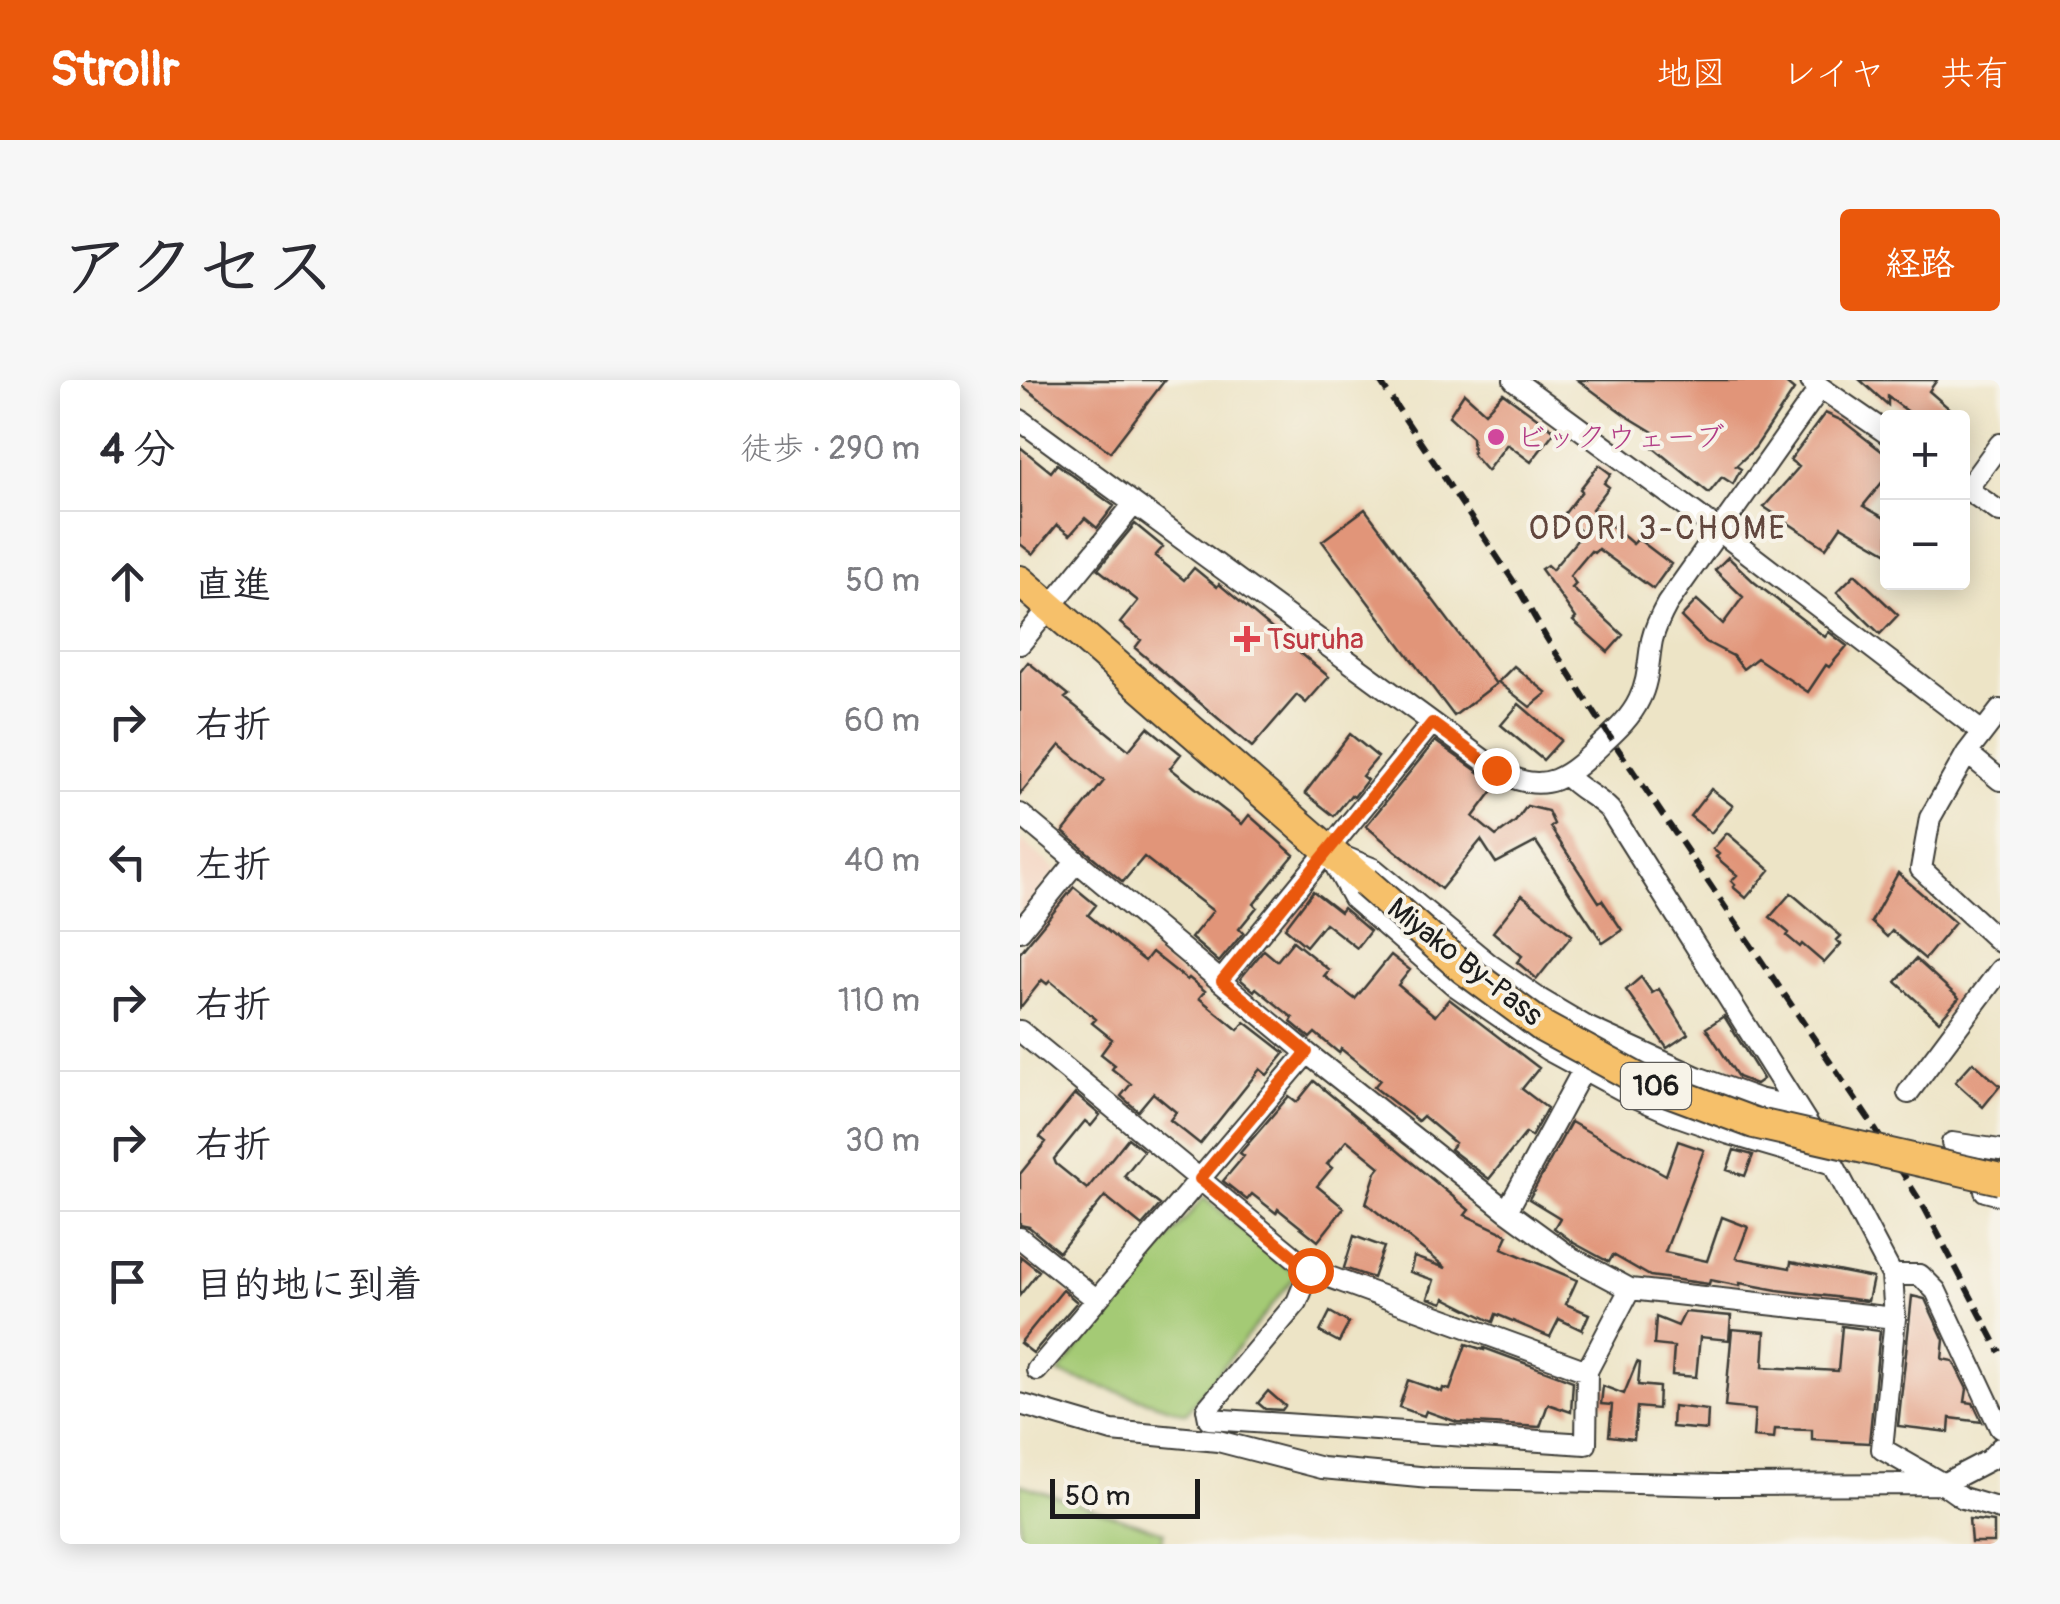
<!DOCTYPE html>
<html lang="ja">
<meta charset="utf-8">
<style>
:root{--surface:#fff;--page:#f7f7f7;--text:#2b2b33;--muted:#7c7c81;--line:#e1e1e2;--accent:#ea580c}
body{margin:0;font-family:Pangolin,"Klee One",sans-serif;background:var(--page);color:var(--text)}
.controls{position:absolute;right:30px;top:30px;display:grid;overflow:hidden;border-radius:10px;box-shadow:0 5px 25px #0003}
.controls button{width:90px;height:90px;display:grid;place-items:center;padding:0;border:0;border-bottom:2px solid var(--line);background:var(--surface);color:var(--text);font:50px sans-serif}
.scale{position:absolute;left:30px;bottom:25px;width:150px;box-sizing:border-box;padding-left:10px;border:5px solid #1c1c1c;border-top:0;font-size:28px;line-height:35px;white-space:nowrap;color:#1c1c1c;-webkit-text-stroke:8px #f7f3e8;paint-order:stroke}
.stop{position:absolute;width:30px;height:30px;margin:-22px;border:8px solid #ea580c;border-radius:50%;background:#fff}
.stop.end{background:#ea580c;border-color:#fff;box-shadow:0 2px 10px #0008}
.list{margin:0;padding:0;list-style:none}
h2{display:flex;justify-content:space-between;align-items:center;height:130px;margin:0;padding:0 40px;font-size:42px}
h2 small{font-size:32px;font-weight:400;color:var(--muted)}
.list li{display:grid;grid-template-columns:65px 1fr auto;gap:30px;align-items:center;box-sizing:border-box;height:140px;padding:0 40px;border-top:2px solid var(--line)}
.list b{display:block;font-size:38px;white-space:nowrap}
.list em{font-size:32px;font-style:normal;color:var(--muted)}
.icon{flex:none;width:55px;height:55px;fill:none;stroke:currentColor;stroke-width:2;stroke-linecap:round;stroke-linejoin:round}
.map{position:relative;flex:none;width:980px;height:1164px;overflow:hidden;border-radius:10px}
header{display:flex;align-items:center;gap:60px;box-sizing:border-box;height:140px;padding:0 50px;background:var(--accent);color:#fff}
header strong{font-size:48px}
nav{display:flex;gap:55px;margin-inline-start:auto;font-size:35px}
.intro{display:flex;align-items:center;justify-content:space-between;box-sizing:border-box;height:240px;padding:0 60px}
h1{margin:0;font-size:70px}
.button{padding:25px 45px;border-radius:10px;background:var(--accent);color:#fff;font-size:35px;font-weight:700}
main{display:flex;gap:60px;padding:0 60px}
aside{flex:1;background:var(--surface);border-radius:10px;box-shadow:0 5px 25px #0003}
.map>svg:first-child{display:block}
.built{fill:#f4d3c0}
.green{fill:#a4ca74;stroke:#607348;stroke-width:2.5}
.building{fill:#e19579}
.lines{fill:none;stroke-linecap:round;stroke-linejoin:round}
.minor-casing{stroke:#3b3a36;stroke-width:24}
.highway-casing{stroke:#3b3a36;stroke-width:34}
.minor{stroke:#fff;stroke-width:20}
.highway{stroke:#f6c06b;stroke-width:30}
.rail{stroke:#1c1c1c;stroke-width:6;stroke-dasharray:15 8;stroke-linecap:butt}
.highway-bridge-casing{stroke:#3b3a36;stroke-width:34;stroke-linecap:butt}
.highway-bridge{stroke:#f6c06b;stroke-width:30}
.route{stroke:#ea580c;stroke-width:12}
.hotel-dot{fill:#d1479c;stroke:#f7f3e8;stroke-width:4}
.health-dot{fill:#e0444e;stroke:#f7f3e8;stroke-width:4}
.labels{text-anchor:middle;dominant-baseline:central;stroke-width:8;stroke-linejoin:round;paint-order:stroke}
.shield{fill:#f7f3e8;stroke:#5e5c59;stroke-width:2.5}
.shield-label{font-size:28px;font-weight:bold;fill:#1c1c1c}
.hotel-label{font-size:30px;fill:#b23c85;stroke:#f7f3e8;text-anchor:start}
.health-label{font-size:30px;fill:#be3a42;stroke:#f7f3e8;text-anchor:start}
.street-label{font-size:30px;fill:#1c1c1c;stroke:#f7f3e8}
.neighbourhood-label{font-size:32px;letter-spacing:2.5px;fill:#61463d;stroke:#f7f3e8}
</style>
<header>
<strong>Strollr</strong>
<nav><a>地図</a><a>レイヤ</a><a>共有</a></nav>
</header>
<div class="intro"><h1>アクセス</h1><a class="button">経路</a></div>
<main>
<aside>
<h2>4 分<small>徒歩 · 290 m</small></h2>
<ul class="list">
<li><svg class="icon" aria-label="ahead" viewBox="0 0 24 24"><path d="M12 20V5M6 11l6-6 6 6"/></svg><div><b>直進</b></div><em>50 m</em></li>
<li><svg class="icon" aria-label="right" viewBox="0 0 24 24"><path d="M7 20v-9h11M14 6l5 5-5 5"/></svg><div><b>右折</b></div><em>60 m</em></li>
<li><svg class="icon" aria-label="left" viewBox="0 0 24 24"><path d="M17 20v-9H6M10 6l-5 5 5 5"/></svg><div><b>左折</b></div><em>40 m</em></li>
<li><svg class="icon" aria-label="right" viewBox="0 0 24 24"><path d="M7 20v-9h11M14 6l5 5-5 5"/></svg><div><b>右折</b></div><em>110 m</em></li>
<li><svg class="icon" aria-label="right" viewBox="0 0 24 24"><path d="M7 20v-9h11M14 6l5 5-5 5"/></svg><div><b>右折</b></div><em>30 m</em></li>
<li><svg class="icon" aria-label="arrive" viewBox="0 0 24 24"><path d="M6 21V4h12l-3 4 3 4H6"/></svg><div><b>目的地に到着</b></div></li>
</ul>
</aside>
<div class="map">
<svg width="980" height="1164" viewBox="0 0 980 1164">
<rect width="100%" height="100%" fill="#f7f3e8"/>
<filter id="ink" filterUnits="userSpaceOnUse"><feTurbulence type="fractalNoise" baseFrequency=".01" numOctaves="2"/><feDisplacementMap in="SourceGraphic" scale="20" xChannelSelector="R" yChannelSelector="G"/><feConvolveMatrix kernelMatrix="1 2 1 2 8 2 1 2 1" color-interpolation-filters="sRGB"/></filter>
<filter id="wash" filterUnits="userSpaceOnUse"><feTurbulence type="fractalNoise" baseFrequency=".0048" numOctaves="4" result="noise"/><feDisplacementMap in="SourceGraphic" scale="40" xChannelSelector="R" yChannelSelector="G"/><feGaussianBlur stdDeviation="2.25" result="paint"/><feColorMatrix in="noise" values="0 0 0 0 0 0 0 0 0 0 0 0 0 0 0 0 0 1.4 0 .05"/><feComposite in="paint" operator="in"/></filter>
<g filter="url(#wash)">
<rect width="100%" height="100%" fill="#ede4c6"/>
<path class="built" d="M0,459L36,490L0,534Z"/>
<path class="green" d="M184,817L276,895L166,1033L38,993Z
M0,1104L144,1152L140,1164H0Z"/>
<g id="blocks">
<path class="building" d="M0,0H145L90,72L0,4Z
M558,0H762L774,10L735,68L716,86L721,89L713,104L702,97L689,113L630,65L638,55L605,35Z
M840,0H917L909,11L940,38H897L868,17V25Z
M444,13L465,32L483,13L535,51L511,82L487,64L467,91L453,75L452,57L429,36Z
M805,33L823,41L868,76V95L843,126L868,140V173L821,146L806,168L744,127L779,87L770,80Z
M0,67L31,92L37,84L94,126L77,148L65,138L50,155L37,145L13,174L0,164Z
M579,85L591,94L584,103L589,107L572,129L613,164L618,159L651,184L633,209L578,169L574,173L571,171L550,196L556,204L552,208L603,255L588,272L553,241L556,238L521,189L527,185L532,190L563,153L542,137L562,111L560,109Z
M345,129L476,304L434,336L302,161Z
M115,144L143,167L135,176L164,200L174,188L197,207L199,204L309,297L286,323L277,315L232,367L115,268L121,260L100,243L118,221L78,189Z
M708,177L734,202L805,257L809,252L827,266L809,287L806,285L788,312L737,278L723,289L713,276L686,262L661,237L677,220L703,244L723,217L695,190Z
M835,194L878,235L860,254L817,212Z
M8,282L49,315L45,318L109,370L128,347L161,374L150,388L222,444L229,435L274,475L234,524L237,527L219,549L223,553L199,582L171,558L193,531L124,477L103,502L43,452L84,401L40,365L0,414V292Z
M494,286L527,313L510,327L478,302Z
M499,324L541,360L523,380L481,345Z
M330,354L358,377L342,396L347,400L334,417L331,415L314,436L285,413Z
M415,361L477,405L453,437L476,456L495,442L507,426L528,431L534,444L530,447L579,522L582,520L602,550L583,563L516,462L476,483L461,460L421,509L346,446Z
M691,409L713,426L691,453L670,436Z
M707,453L750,490L726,518L713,507L715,505L711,501L717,495L696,477L699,474L693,469Z
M878,493L935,543L905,579L872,551L867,557L851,542Z
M54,507L76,525L68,535L107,567L125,581L132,572L167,600L169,598L185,611L179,618L218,650L225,642L265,673L247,695L240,689L180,764L150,740L156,732L133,713L118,731L101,716L111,704L92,689L95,685L81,674L92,659L72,643L76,639L30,601L27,604L22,600L0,628V573Z
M293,511L320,532L323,528L350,551L337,568L305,543L286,566L265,548Z
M771,513L821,556L817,560L821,564L804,583L782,564L780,567L767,556L769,553L750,537Z
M502,515L552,555L517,599L497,582L502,576L473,552Z
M273,561L309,590L304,596L335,619L371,575L390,590L378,605L415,636L429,619L519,688L502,709L527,728L511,757L506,753L469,799L430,769L435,763L403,736L398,741L354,707L360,700L321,669L319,673L295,653L290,658L271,642L273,638L236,608L234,611L220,599L244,570L257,581Z
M896,579L939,618L919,641L876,602Z
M621,597L632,613L639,609L668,654L647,668L606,610Z
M704,636L743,699L736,704L718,697L686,648Z
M953,682L980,706L963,727L935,702Z
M294,701L449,830L445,835L488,855L482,868L557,900L546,924L569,934L562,950L539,939L530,957L476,934L473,942L425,918L423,923L408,918L414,900L390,892L394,877L426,888L346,823L356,792L360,787L327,760L307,784L312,788L297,806L324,828L298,861L258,829L256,833L232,814L227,820L203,801L224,776L220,773L269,716L277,722Z
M55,714L80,735L71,746L65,741L34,779L36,784L67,809L108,758L124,771L104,796L140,825L122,846L85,816L39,872L9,847L0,845V794L26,762L20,757Z
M551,742L646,795L658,761L684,770L645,872L687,881L702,837L728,847L716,878L770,888L771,882L853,898L848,921L757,910L720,903V906L690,900L689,904L630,896L593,875L589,882L554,863L534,848L540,838L509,819Z
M714,770L733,775L725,796L707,790Z
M334,856L364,867L353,898L324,888Z
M0,876L19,891L0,915Z
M43,910L57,922L13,973L0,963Z
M892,916L905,919L924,960L922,979L933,981L947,1009L945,1022L953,1023L962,1042L930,1038L929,1052L878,1046Z
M310,932L329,943L319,962L300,952Z
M665,932L711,936L709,960L680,957L676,997L652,995L654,967L634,965L636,937L658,946Z
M822,946L860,951L849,1063L792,1060V1050L755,1049L754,1059L733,1057L735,1030L705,1027L712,949L745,952L743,987L818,991Z
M446,964L464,970V968L553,1001L551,1032L528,1024L520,1047L437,1042L406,1031L404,1036L379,1027L388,1000L422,1012L423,1008L430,1010Z
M617,982L620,983L618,1005L639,1007L638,1029L617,1027L614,1059L589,1056L592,1025L581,1024L583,1006L604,1014Z
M248,1011L265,1026L262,1030L245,1029L238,1023Z
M653,1026L688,1030L687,1050L652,1047Z
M949,1139L974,1142V1162H951Z"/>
</g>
</g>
<g filter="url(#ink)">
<use href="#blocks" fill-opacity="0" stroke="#3b3a36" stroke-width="2.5"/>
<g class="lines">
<defs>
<path id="minor" d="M494,0L698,150L962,352
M791,1L868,54
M0,40L477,390C526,418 548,397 584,362C597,350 611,337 619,320C629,301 628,280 632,260C635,247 641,235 647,224L800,8
M942,106L980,132
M947,109L980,64
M0,264L114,124
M980,330L947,373L910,438L901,489L980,562
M947,373L980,400
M546,395C559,410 577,416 590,430L813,784L872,895L875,938L862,1069L923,1104L943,1118L980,1129
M0,434L287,673L487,831L550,877L610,909L875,938
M327,478L354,489L469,584L518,618L567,647L677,697L738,719L775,727
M315,485L333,518L434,605L528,670L613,716L658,736L710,754L813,784
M0,551L57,481
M201,601L412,343
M0,651L290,890L567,991
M888,713L980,590
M932,763L980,770
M965,811L980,815
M487,831L563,690
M0,858L77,920
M290,890L277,922L187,1029L189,1039L566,1064L567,991L610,909
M872,895H900L916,911L980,1048
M17,990L287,673
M0,1024L92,1051L198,1061L302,1088L410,1098L698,1105L923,1104L969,1080L980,1068"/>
<path id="highway" d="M0,201L345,502"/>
</defs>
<use href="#minor" class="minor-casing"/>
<use href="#highway" class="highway-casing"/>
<use href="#minor" class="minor"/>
<use href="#highway" class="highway"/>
<path class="rail" d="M359,0L496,205L527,259L590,357L850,741L905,829L980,972"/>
<defs>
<path id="highway-bridge" d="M345,502L443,588L523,647L624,702L734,743L980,799"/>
</defs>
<use href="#highway-bridge" class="highway-bridge-casing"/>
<use href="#highway-bridge" class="highway-bridge"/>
</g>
</g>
<g class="lines" filter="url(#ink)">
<path class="route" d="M290,890L180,799L287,672L202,601L412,343L476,390"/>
</g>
<circle class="hotel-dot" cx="476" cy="57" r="10"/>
<path class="health-dot" d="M222 244h10v10h10v10h-10v10h-10v-10h-10v-10h10z"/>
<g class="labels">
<rect class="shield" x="601" y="683" width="70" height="46" rx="8"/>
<g class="shield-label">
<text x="636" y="706">106</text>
</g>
<g class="hotel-label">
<text x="496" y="57">ビックウェーブ</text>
</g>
<g class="health-label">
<text x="247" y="259">Tsuruha</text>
</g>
<g class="street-label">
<text transform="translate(445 582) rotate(38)">Miyako By-Pass</text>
</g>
<g class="neighbourhood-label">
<text x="638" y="149">ODORI 3-CHOME</text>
</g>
</g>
</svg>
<div class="controls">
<button>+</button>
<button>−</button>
</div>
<div class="scale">50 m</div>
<div class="stop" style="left:290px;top:890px"></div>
<div class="stop end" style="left:476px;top:390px"></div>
</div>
</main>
